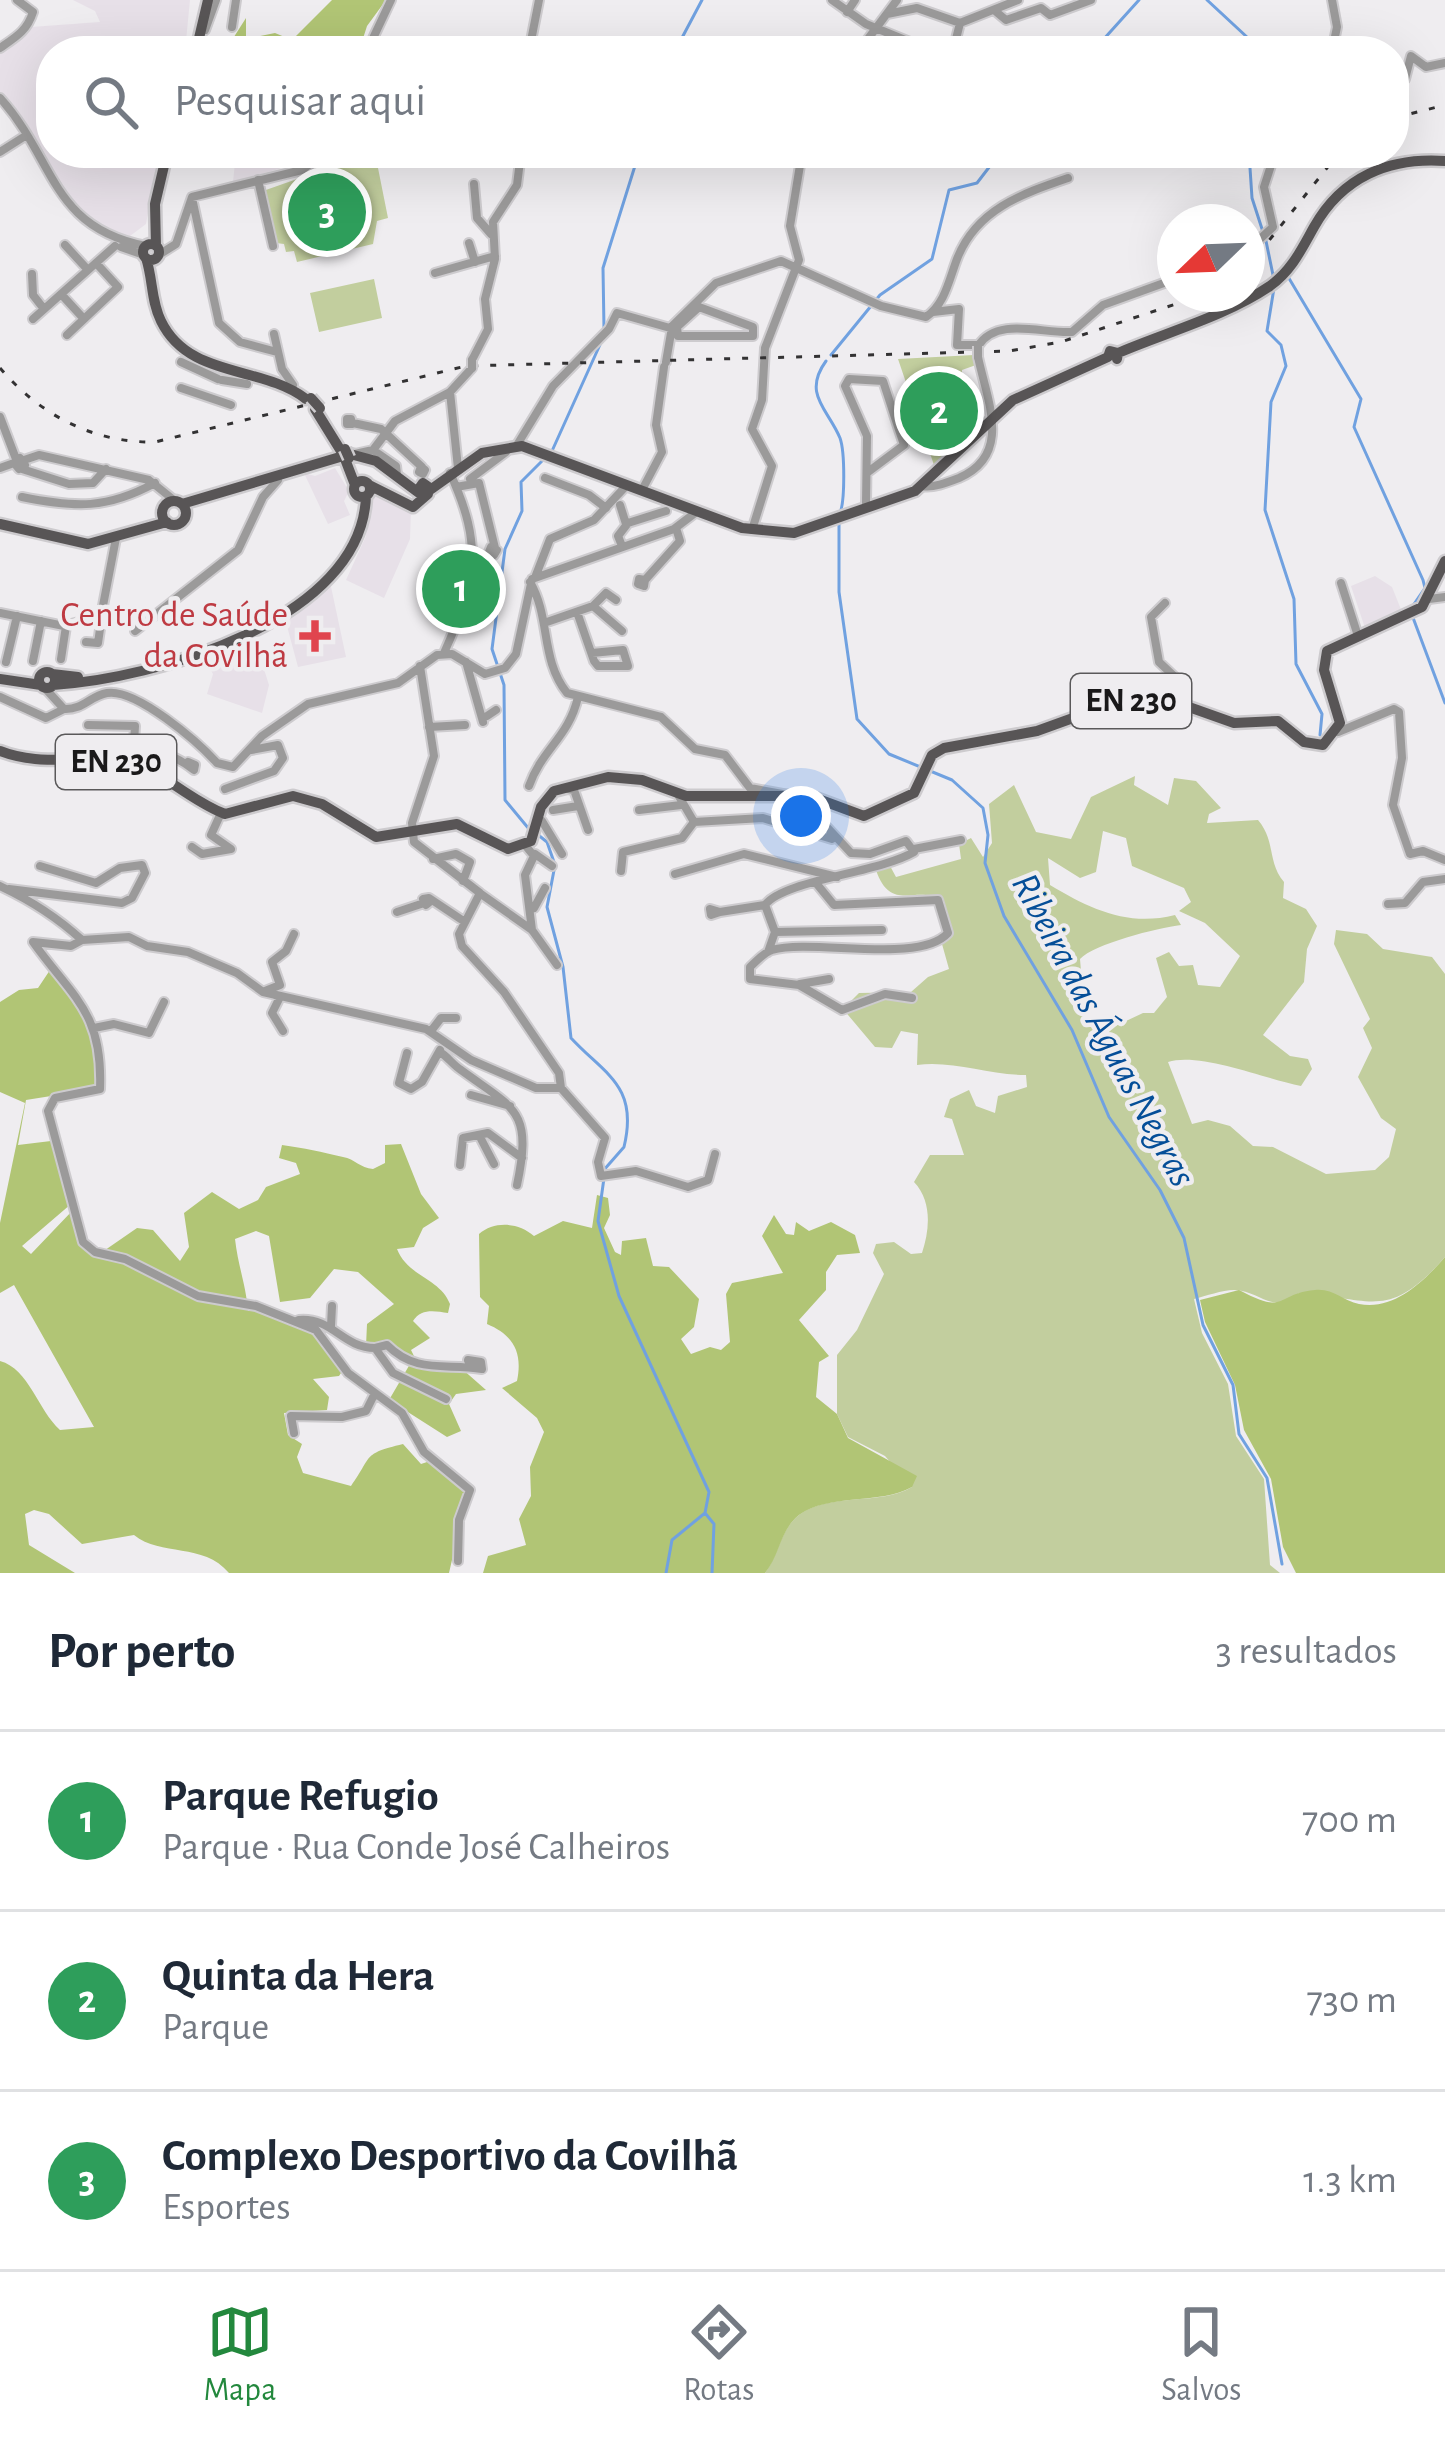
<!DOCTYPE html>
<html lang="pt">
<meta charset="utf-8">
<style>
:root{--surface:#fff;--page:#f6f6f7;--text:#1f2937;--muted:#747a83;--line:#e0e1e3;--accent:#23883d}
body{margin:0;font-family:"Alegreya Sans",sans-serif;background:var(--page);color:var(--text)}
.compass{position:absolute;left:1157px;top:204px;width:108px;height:108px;border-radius:50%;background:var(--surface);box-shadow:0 12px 48px #0002;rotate:247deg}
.you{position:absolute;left:801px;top:816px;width:42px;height:42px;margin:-30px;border:9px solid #fff;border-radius:50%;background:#1a73e8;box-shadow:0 0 0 18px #1a73e833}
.badge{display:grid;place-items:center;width:78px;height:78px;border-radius:50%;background:var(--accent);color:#fff;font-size:39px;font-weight:700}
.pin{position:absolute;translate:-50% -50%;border:6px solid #fff;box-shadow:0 3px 12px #0006}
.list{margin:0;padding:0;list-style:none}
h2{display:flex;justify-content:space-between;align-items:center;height:156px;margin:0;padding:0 48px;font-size:51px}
h2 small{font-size:39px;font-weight:400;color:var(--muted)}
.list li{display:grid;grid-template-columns:78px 1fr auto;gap:36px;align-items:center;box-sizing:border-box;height:180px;padding:0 48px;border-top:3px solid var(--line)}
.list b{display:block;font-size:45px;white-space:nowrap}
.list p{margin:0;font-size:39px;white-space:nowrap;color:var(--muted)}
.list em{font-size:39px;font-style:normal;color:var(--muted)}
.icon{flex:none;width:66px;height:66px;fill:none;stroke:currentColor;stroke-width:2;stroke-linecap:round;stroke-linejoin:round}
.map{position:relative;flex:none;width:1445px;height:1573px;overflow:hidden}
.search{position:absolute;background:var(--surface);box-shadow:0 12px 48px #0002;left:36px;right:36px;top:36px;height:132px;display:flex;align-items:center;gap:30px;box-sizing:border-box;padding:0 42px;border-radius:48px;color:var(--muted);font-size:45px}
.sheet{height:696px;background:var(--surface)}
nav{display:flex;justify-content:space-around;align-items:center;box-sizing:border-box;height:168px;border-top:3px solid var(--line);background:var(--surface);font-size:33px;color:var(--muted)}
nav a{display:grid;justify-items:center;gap:6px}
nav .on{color:var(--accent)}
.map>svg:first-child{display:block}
.built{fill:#e7e0e8}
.green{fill:#c2ce9e;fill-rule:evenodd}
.forest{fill:#b1c575}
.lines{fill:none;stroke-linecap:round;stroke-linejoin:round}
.stream{stroke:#70a1e0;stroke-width:3}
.minor-casing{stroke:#cdcbce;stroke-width:12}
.major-casing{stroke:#cdcbce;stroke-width:15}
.minor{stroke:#9b9a9a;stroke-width:8}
.major{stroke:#585556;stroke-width:10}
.rail{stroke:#333233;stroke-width:3;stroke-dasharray:6 12;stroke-linecap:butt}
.minor-bridge-casing{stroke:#cdcbce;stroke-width:12;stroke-linecap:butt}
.major-bridge-casing{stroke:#cdcbce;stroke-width:15;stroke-linecap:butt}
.minor-bridge{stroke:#9b9a9a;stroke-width:8}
.major-bridge{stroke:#585556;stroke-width:10}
.health-dot{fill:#e0444e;stroke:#efedf0;stroke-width:4.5}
.labels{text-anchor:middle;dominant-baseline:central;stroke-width:9;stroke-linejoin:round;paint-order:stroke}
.shield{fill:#efedf0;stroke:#5a595a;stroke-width:3}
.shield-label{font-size:33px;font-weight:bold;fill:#1a191a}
.health-label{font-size:36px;fill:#be3a42;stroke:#efedf0;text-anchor:end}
.water-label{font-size:39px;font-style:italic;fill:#054e98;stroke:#efedf0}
</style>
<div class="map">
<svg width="1445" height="1573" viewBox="0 0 1445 1573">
<rect width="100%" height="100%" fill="#efedf0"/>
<path class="built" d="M73,0H190L185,51H51V153H159L146,224L122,242L105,236L69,201L0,94V52L31,27L100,22L95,11Z
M236,153H313L303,162L233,182Z
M335,468L349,491L344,501L350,515L328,524L304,473L315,476Z
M375,493L411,509L410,539L384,598L346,580L366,536L368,499Z
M1375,576L1392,587L1402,612L1365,628L1351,586Z
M330,582L346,657L298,667L284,615Z
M247,644L258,650L269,685L262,713L207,694L213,674L205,660Z"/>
<path class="green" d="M334,153H375L388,218L377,221L373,244L297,262L294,251L286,252L284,244L276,243L263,191L314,173Z
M374,279L382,318L319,332L310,293Z
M974,355L976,365L962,370C963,396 956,413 965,438L935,468L898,359Z
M1135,776L1134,785L1168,805L1174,778L1196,781L1221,808L1209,814L1207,823L1258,820C1276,841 1267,862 1284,882L1283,898L1306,909L1317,926L1307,949L1304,982L1263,1035L1290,1056L1308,1059L1312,1069L1301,1086C1265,1079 1200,1052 1168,1062L1192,1124L1208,1120L1230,1126L1253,1146L1273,1147L1326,1174L1375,1170L1389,1157L1396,1129L1381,1118L1358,1077L1372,1048L1363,1028L1370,1019L1334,944L1336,930L1367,934L1383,949L1432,957L1445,974V1257C1388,1322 1372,1298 1299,1293C1272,1316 1262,1291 1234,1290C1222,1290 1206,1296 1194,1299L1202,1333L1228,1384L1236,1436L1264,1479L1270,1565L1280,1573H765C779,1554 780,1530 799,1515C829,1492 880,1506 912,1487L885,1456L848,1437L837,1414V1355L857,1330L884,1274L873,1253L876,1244L894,1242L911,1254L922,1253C930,1229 932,1201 914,1182L930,1155H964L952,1119L944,1117L950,1099L969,1090L976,1106L995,1113L998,1096L1027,1087L1026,1075C989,1075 952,1060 917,1065L918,1034L901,1031L892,1048L875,1047L843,1009L859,993L911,992L928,977L949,969L942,944L951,929C936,860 895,927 876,870L889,864L896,877L961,859L959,844L971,838L983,857L992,843L989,804L1014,785L1036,832L1071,839L1091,797ZM1103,831L1126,838L1132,866L1184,888L1191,902L1179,911L1205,923L1240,956L1220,987L1198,985L1193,965L1179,966L1169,952L1156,958L1167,997L1154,1013H1143L1109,1029L1085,1018L1080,959C1094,944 1157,928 1181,925L1175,915C1128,927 1090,909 1050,885L1048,858L1080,878L1096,872Z"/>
<path class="forest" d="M332,0H386L367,26L359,51L235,50L232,40L246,18V39L275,33L292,40Z
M50,970C85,1002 92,1038 99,1084L95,1089L26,1100L18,1145L51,1141L71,1204L22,1246L31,1254L73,1210L81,1244L95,1257L137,1228L153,1230L180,1261L189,1247L184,1213L212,1192L239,1209L258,1200L266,1187L300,1174L296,1163L279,1158L282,1145C304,1148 322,1152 343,1157C355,1159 360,1168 373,1169L385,1163V1145L401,1144L421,1194L439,1218L423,1228L414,1247L397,1249C408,1277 440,1278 450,1304L448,1313C435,1311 421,1308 413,1321L430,1338L411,1350L418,1364L461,1368L486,1390L456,1394L449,1404L461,1431L447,1437L389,1400L410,1364L389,1346H366L367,1324L394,1304L358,1272L334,1269L310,1298L280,1302L269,1236L256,1231L235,1239C238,1266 246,1285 248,1311C294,1307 317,1337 343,1370L339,1376L313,1379L329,1397L327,1410L284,1413L288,1435L302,1444L297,1457L303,1473L351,1486C373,1456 361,1454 403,1444L421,1464L430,1461L468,1490L449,1573H229C203,1542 161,1557 134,1535L82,1544L49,1514L34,1510L25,1514L29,1545L75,1573H0V1361C29,1369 38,1410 60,1430L94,1427L14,1285L0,1293V1223L25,1103L0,1092V1002L19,990L38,988Z
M597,1195L608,1198L610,1215L604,1228L615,1252L621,1255L622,1241L646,1238L653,1266L669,1267L699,1299L694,1327L681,1339L691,1354L710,1347L721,1350L730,1342L726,1294L732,1283L783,1273L762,1236L774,1215L786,1234L794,1235L796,1222L809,1231L831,1222L855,1235L860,1253L837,1255L826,1272V1290L799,1320L829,1356L819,1362L816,1397L837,1414L848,1438L917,1476L912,1487C880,1505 829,1493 799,1515C780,1530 780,1555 765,1573H483L488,1556L526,1545L519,1519L531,1496L530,1467L544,1432L537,1418L502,1388L517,1381C523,1352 513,1335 487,1324L489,1306L480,1297L479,1234C494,1221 518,1222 534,1236L563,1221L592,1228Z
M1445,1257V1573H1296L1283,1547L1271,1479L1244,1430L1235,1385L1205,1322L1200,1300L1239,1290C1288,1316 1274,1294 1315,1290C1333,1288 1343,1301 1359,1304C1394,1311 1424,1281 1445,1257Z"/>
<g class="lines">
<path class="stream" d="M1207,0L1262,51
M675,51L702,0
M1093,51L1139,0
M1249,153L1252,198L1263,232
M1266,241L1273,275
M1287,275L1361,399L1354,427L1423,580L1425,588L1412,607
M1274,288L1267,331L1281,345L1286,366L1271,402L1265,510L1294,599L1296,664L1322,714L1320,735
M604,329L603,268L639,153
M831,355L880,295L932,259L949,190L977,183L1000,153
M826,361C802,394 828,409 840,438C845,452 845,501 840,513
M552,451L603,338
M839,523V592L857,719L889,754L952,780L983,808L988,835L985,863L1004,916L1072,1030L1109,1117L1160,1190L1184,1238L1203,1325L1233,1385L1239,1434L1267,1478L1282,1564
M1412,615L1445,703
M529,829L505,800L504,685L492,649L505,549L522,511L521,482L544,459
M537,834L547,842L555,865L547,907L563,967L571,1038C604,1074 639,1085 624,1147L603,1171
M604,1178L598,1221L619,1296L709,1492L705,1513L672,1540L666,1573
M705,1513L714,1524L712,1573"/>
<defs>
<path id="minor" d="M832,0L866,24L932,51
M994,10L1006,20L1041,8L1050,15L1091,0
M847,12L855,0
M887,14L917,8L960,23L1018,0
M232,27L236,0
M205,30L216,0
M0,48C16,37 27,31 33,12L17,0
M367,51L391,0
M529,51L539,0
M859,51L897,0
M953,51L960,23
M1332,51L1337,27L1332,0
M1394,80L1405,79L1411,56L1426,67L1445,63
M0,98C56,160 50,227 146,246
M0,152L22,138
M883,153L907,158L911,153
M258,180L273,246
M474,184L477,218L491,234
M192,198L219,323L240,342L277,352
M469,243L475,262
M65,245L88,270
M121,247L144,255
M1247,251L1273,227L1264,187L1275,153
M157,256L176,244L192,197L302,170L324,153
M435,273L495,256
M32,274L33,295L44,309
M61,294L84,319
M699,307L753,327V336H678L677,327Z
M933,312L959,309L957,345H978
M33,319L115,246
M274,334L282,369L293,385
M677,334L670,328L716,283L781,261L881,306L926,317C945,304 949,280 957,259C976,210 1021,194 1068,178
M67,335L118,287L96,263
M978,346C997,316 1043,334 1072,332L1103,305L1175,279
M472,360L488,329L485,299L495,259L493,222L517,185L521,153
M181,362L218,379
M666,362L671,333
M222,380L247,384
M181,388L231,405
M0,417L16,459
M347,419H351L352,424H347Z
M353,423L381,429L422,467
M517,445L553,386L609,329L617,313L670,328
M373,450L395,421L450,392
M355,454L373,450L396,466L397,475
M20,458L25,465L19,469L14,463Z
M24,460L39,455L149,480L175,501
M421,467L425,470L423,474L419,472Z
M0,468L14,463
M458,468L450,392L472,368
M22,469L69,484L93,483L106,469
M545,478L589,495L606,508
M470,479L506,452
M922,486C933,488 946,483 959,478C1013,455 987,400 978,357
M456,487L479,483L495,548
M642,490L662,452L656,425L664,367
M22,497C76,508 107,509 155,483
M866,503L867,436L845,386L849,379L883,381L904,445L868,472
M620,505L626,524
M752,530L772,466L752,429L762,400L765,348L799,260L790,226L802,153
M622,546L618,536L628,523L666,511
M491,547L497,550L494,555L489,552Z
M536,575L550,539L594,520L627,485
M639,579L645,580L644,586L638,584Z
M645,580L680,541L676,528
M530,582C551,618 540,659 567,693L661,717L695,749L725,755L750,788L788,795
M1341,583L1358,636
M1429,599L1445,597
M1165,603L1151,617L1159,662L1176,678L1173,701
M593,606L606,593L616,600
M577,612L594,661L598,666H628L623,650L592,653
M0,613L64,626L101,616L116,538
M102,614L136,613L146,620
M544,623L593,606L622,631
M135,631L238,550L263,497L278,480
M86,642L98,643L102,615
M444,653C476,581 484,547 450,473
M61,659L66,626
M33,661L41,621
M6,662L17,616
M466,662L483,722
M420,666L434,756L412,823L414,842L480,893L459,934L462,946L504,992L559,1073L561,1088
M43,686L64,709C83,710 90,696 107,693C136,688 198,742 217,763L233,767L262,736L308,704L398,683L437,655L452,654L485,674L505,668L516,654L532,579L674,529L695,513
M0,697L46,718L64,709
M487,716L496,710
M88,725L135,726L134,742
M429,727L465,725
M1338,732L1394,709L1399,712L1402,758L1393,805L1410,854L1423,851L1445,860
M82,739C123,741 166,747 194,770L195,765L188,762
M529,786C542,749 569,737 578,697
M225,789L274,771L283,758L278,745L251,750
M568,789L574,790L588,830
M677,793L694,822L763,818L832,839
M553,810L578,806
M639,810L681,805
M542,821L562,854
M525,845L534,856L525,875L532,930
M192,847L202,854L231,849L211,835L221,813
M914,849L961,840
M535,854L552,866
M433,859L456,854L470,862L463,881
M621,871L623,852L682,838L694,822
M675,874L744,854L837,877
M816,883L834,905L938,900L948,933C919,965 812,938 772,950C764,952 756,962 750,967V979L799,985L842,1010L885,994L912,998
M0,886C30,900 58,918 82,940L129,937L147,946L188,952L237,973L263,992L426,1029L471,1060L536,1088H561L605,1138L598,1162L601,1176L636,1171L688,1187L708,1180L715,1154
M9,889L122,903L132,898L145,873L142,865L120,868L96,883L40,866
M481,894L532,930L557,965
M431,901L426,905L423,899L429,898L465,922
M1388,904L1405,903L1423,882L1445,879
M534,908L545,888
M397,912L424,903
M720,912L711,915L710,909L720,912L765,905
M775,932L882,930
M82,940L71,946L33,942C73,998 103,1012 100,1089L55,1098L48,1111L83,1242L95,1252L125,1259L198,1296L256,1306L316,1330L348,1373L402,1413L424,1452L470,1490L459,1520L458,1561
M768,952L775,932L765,905C783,880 878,873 914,852L906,841L870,854L851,853L824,824L779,797
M800,984L829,979
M265,991L280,985L272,962L286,951L294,934
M275,995L280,997L272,1013L283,1031
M94,1028L114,1024L149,1033L164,1002
M431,1031L441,1018H456
M440,1052C448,1057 453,1065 461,1070C514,1109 533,1109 517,1185
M407,1053L399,1083L411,1089L422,1082L440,1050
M471,1095L510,1106
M479,1135L494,1164
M460,1165L463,1138L488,1133L522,1158
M299,1320C332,1317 343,1348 375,1348L393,1373L446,1399
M331,1326L332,1306
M375,1348L387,1345C416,1374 445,1363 482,1369L481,1362L468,1360
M294,1433L291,1416L342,1417L366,1411L375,1393"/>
<path id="major" d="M196,51L208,0
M143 252a8 8 0 1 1 16 0a8 8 0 1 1-16 0Z
M156,246L155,204L167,153
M146,258C153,279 151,301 161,321C189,379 262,365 306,399
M1117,359L1118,353C1167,332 1226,316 1270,286C1292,270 1301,250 1314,227C1342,177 1389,157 1445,161
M315,409L341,451
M345,459L355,485
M354 489a8 8 0 1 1 16 0a8 8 0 1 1-16 0Z
M423,483L430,488L425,495L418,490Z
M369,485L413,507L428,494
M430,490L482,453L522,446L742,528L794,533L915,491L1013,400L1108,357L1110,351L1118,353
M162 513a12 12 0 1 1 24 0a12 12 0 1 1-24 0Z
M182,504L350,454L376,461L419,493
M0,524L88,544L167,522
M39 680a8 8 0 1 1 16 0a8 8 0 1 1-16 0Z
M52,674L78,677
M0,679L41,685
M53,685C153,679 362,621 366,496
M0,751C42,768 89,753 132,765C170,776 191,801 225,814L293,796L322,804L376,837L457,824L508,849L531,841L541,807L554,791L608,777L642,780L686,796H810L864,816L914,793L932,755L944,748L1037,731L1120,701H1172L1234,723L1278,721L1304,742L1323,745L1340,723L1324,670L1327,651L1422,607L1445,561"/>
</defs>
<use href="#minor" class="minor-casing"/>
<use href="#major" class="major-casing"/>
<use href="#minor" class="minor"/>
<use href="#major" class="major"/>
<path class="rail" d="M1394,118L1445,105
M1247,268L1339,153
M0,368C40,415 93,443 155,442L466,366L1009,351L1061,342L1206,294"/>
<defs>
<path id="minor-bridge" d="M978,346V357
M472,368V360"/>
<path id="major-bridge" d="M311,398L320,408
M345,449L349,458"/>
</defs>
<use href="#minor-bridge" class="minor-bridge-casing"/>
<use href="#major-bridge" class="major-bridge-casing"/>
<use href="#minor-bridge" class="minor-bridge"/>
<use href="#major-bridge" class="major-bridge"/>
</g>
<path class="health-dot" d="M309 618h12v12h12v12h-12v12h-12v-12h-12v-12h12z"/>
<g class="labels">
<g class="shield">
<rect x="1071" y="674" width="120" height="54" rx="9"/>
<rect x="56" y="735" width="120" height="54" rx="9"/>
</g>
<g class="shield-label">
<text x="1131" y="701">EN 230</text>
<text x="116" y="762">EN 230</text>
</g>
<g class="health-label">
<text x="288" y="615">Centro de Saúde<tspan x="288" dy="41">da Covilhã</tspan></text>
</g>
<g class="water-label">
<text transform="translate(1103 1030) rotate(62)">Ribeira das Águas Negras</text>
</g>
</g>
</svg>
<svg class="compass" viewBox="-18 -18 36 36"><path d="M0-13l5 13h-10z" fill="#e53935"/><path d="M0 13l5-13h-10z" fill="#747a83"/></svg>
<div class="you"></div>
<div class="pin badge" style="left:461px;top:589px;background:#2e9e5b">1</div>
<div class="pin badge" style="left:939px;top:411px;background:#2e9e5b">2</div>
<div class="pin badge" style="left:327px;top:212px;background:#2e9e5b">3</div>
<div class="search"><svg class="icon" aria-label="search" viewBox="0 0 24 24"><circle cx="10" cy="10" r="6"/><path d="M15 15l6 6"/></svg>Pesquisar aqui</div>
</div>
<section class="sheet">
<h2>Por perto<small>3 resultados</small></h2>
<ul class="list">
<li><span class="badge" style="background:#2e9e5b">1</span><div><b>Parque Refugio</b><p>Parque · Rua Conde José Calheiros</p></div><em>700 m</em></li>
<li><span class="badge" style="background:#2e9e5b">2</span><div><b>Quinta da Hera</b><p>Parque</p></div><em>730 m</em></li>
<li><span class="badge" style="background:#2e9e5b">3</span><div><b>Complexo Desportivo da Covilhã</b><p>Esportes</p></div><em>1.3 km</em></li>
</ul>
</section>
<nav>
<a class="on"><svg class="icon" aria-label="map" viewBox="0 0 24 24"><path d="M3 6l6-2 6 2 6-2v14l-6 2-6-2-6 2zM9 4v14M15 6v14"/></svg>Mapa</a>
<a><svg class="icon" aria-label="directions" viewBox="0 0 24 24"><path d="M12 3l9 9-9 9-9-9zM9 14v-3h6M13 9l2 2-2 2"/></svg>Rotas</a>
<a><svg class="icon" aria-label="saved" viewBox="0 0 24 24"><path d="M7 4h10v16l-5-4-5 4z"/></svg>Salvos</a>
</nav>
